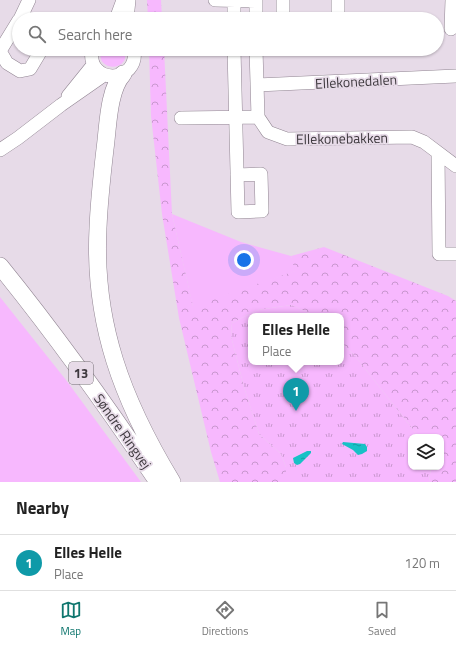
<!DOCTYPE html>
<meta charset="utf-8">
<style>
:root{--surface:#fff;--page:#f6f6f6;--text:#222;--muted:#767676;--line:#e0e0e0;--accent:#0f766e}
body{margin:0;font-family:"Titillium Web",sans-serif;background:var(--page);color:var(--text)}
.controls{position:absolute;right:12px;bottom:12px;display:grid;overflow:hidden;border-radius:8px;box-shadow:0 1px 3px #0004}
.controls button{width:36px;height:36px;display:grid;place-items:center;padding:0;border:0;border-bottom:1px solid var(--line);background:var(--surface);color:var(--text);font:20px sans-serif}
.you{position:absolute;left:244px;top:260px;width:14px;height:14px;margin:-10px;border:3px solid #fff;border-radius:50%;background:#1a73e8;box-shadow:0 0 0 6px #1a73e833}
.badge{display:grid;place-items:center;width:26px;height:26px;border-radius:50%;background:var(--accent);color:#fff;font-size:13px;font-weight:700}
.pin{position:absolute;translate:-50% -33px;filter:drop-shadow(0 1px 2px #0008)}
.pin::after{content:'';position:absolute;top:21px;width:14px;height:12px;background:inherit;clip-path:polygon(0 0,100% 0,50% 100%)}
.popup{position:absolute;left:248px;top:313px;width:96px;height:52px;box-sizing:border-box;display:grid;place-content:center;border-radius:8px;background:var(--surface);filter:drop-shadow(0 1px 3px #0005);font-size:13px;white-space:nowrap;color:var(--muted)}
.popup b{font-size:15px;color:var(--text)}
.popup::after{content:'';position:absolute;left:50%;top:100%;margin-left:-8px;border:8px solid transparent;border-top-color:var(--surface)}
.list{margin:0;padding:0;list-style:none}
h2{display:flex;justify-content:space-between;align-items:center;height:52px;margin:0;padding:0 16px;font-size:17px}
h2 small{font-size:13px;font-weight:400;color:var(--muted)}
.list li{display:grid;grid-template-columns:26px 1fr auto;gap:12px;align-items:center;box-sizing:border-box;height:56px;padding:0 16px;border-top:1px solid var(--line)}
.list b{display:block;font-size:15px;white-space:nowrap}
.list p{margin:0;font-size:13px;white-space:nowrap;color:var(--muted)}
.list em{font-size:13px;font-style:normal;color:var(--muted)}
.icon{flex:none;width:22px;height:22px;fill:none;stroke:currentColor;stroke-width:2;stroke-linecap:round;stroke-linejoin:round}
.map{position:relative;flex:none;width:456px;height:482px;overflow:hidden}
.search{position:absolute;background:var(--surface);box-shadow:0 1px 3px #0004;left:12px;right:12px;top:12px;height:44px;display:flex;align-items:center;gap:10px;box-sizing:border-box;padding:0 14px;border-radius:22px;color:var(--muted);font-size:15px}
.sheet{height:108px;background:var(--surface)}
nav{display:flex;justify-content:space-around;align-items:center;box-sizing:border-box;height:56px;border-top:1px solid var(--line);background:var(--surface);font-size:11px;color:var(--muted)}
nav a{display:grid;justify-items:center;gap:2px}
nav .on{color:var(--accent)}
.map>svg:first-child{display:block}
.green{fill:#f7b8fe}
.forest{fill:url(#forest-crowns)}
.park{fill:url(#park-tufts)}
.water{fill:url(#water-ripples)}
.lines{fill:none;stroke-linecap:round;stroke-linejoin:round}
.minor-casing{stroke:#918592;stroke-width:14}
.major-casing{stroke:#918592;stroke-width:18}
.minor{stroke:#fff;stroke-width:13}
.major{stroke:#fff;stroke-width:17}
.labels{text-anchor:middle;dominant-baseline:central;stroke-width:3.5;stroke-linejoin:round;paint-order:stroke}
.shield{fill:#e7dbe8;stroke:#716a71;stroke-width:1}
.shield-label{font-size:13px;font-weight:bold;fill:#3e393e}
.street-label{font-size:14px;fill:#3e393e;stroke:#e7dbe8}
</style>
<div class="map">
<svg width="456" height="482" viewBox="0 0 456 482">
<defs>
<pattern id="forest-crowns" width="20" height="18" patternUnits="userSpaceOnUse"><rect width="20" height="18" fill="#f7b8fe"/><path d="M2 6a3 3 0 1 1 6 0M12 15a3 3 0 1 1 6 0" fill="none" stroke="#c997cf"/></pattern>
<pattern id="park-tufts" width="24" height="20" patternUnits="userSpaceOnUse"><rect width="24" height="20" fill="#f7b8fe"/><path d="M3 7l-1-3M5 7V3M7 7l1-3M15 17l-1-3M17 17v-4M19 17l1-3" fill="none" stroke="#c997cf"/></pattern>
<pattern id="water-ripples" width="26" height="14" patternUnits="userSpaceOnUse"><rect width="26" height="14" fill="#18c1c6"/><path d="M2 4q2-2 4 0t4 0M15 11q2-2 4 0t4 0" fill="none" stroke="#179ea2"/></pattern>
</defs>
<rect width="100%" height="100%" fill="#e7dbe8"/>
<path class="green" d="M102,49H124C133,73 92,72 102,49Z
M172,214L241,242L291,256L296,271L193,307Z
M0,297L66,380L141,482H0Z"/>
<path class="forest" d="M147,0H161L162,19H148Z
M149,49H164L172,214L193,306L295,271L291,256L324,247L448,296L456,301V482H429L431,467H441V437H419L355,356L341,342V316H316L291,305L258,310L232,323L231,336L244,387L259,434L281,454L286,467V482H220L211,452L179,318L162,214L151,116Z"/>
<path class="park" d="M291,305L316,316H251V362H341V342L355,356L419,437H411V467H431L429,482H286V467L281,454L259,434L244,387L231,336L232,323L258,310Z"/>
<path class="water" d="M343,442L365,444L367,447V451L362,454L358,455L353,450L342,444Z
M307,451H311V453L300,464L297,465L294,463L293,458Z"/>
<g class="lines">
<defs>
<path id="minor" d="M215,0L256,1
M256,0V19
M283,0V19
M338,0V19
M234,1V19
M20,19L29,0
M116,19L123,0
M127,19L129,0
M19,20L0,51L7,63L20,71L30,69L39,54L38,49
M451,29L452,0
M92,49C86,86 140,84 134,49
M234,49L238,212L262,211L261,174L237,175
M256,49L258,117L268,132L287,139L412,137L424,142L456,166
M257,85L456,76
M68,96L93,65
M181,118L258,117
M0,150L18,138L61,105L104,75
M438,153L439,254H456"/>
<path id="major" d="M123,74C108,90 108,128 105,149C102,175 99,202 98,228C93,324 123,401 172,482
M0,266C56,335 108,408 158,482"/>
</defs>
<use href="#minor" class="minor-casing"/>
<use href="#major" class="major-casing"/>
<use href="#minor" class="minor"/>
<use href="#major" class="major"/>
</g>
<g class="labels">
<rect class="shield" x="69" y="362" width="24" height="22" rx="3"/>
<g class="shield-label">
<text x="81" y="373">13</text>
</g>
<g class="street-label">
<text transform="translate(356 81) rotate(-3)">Ellekonedalen</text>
<text transform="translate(342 138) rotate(-1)">Ellekonebakken</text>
<text transform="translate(123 431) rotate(55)">Søndre Ringvej</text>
</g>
</g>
</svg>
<div class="controls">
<button><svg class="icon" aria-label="layers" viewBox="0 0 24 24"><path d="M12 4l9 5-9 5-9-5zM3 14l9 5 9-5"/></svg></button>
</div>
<div class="you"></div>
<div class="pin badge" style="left:296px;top:411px;background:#0f9aa8">1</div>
<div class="popup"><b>Elles Helle</b>Place</div>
<div class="search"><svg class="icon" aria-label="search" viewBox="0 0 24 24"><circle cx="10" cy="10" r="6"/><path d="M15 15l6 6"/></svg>Search here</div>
</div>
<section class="sheet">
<h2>Nearby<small></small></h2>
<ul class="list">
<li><span class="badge" style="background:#0f9aa8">1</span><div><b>Elles Helle</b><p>Place</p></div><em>120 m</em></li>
</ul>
</section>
<nav>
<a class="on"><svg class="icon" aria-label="map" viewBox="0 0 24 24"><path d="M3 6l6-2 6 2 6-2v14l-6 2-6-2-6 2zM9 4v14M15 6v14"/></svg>Map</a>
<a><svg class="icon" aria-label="directions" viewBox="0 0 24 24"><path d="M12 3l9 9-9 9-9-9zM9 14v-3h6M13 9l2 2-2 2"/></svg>Directions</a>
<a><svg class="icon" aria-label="saved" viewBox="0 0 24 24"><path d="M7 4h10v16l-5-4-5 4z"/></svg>Saved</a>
</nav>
